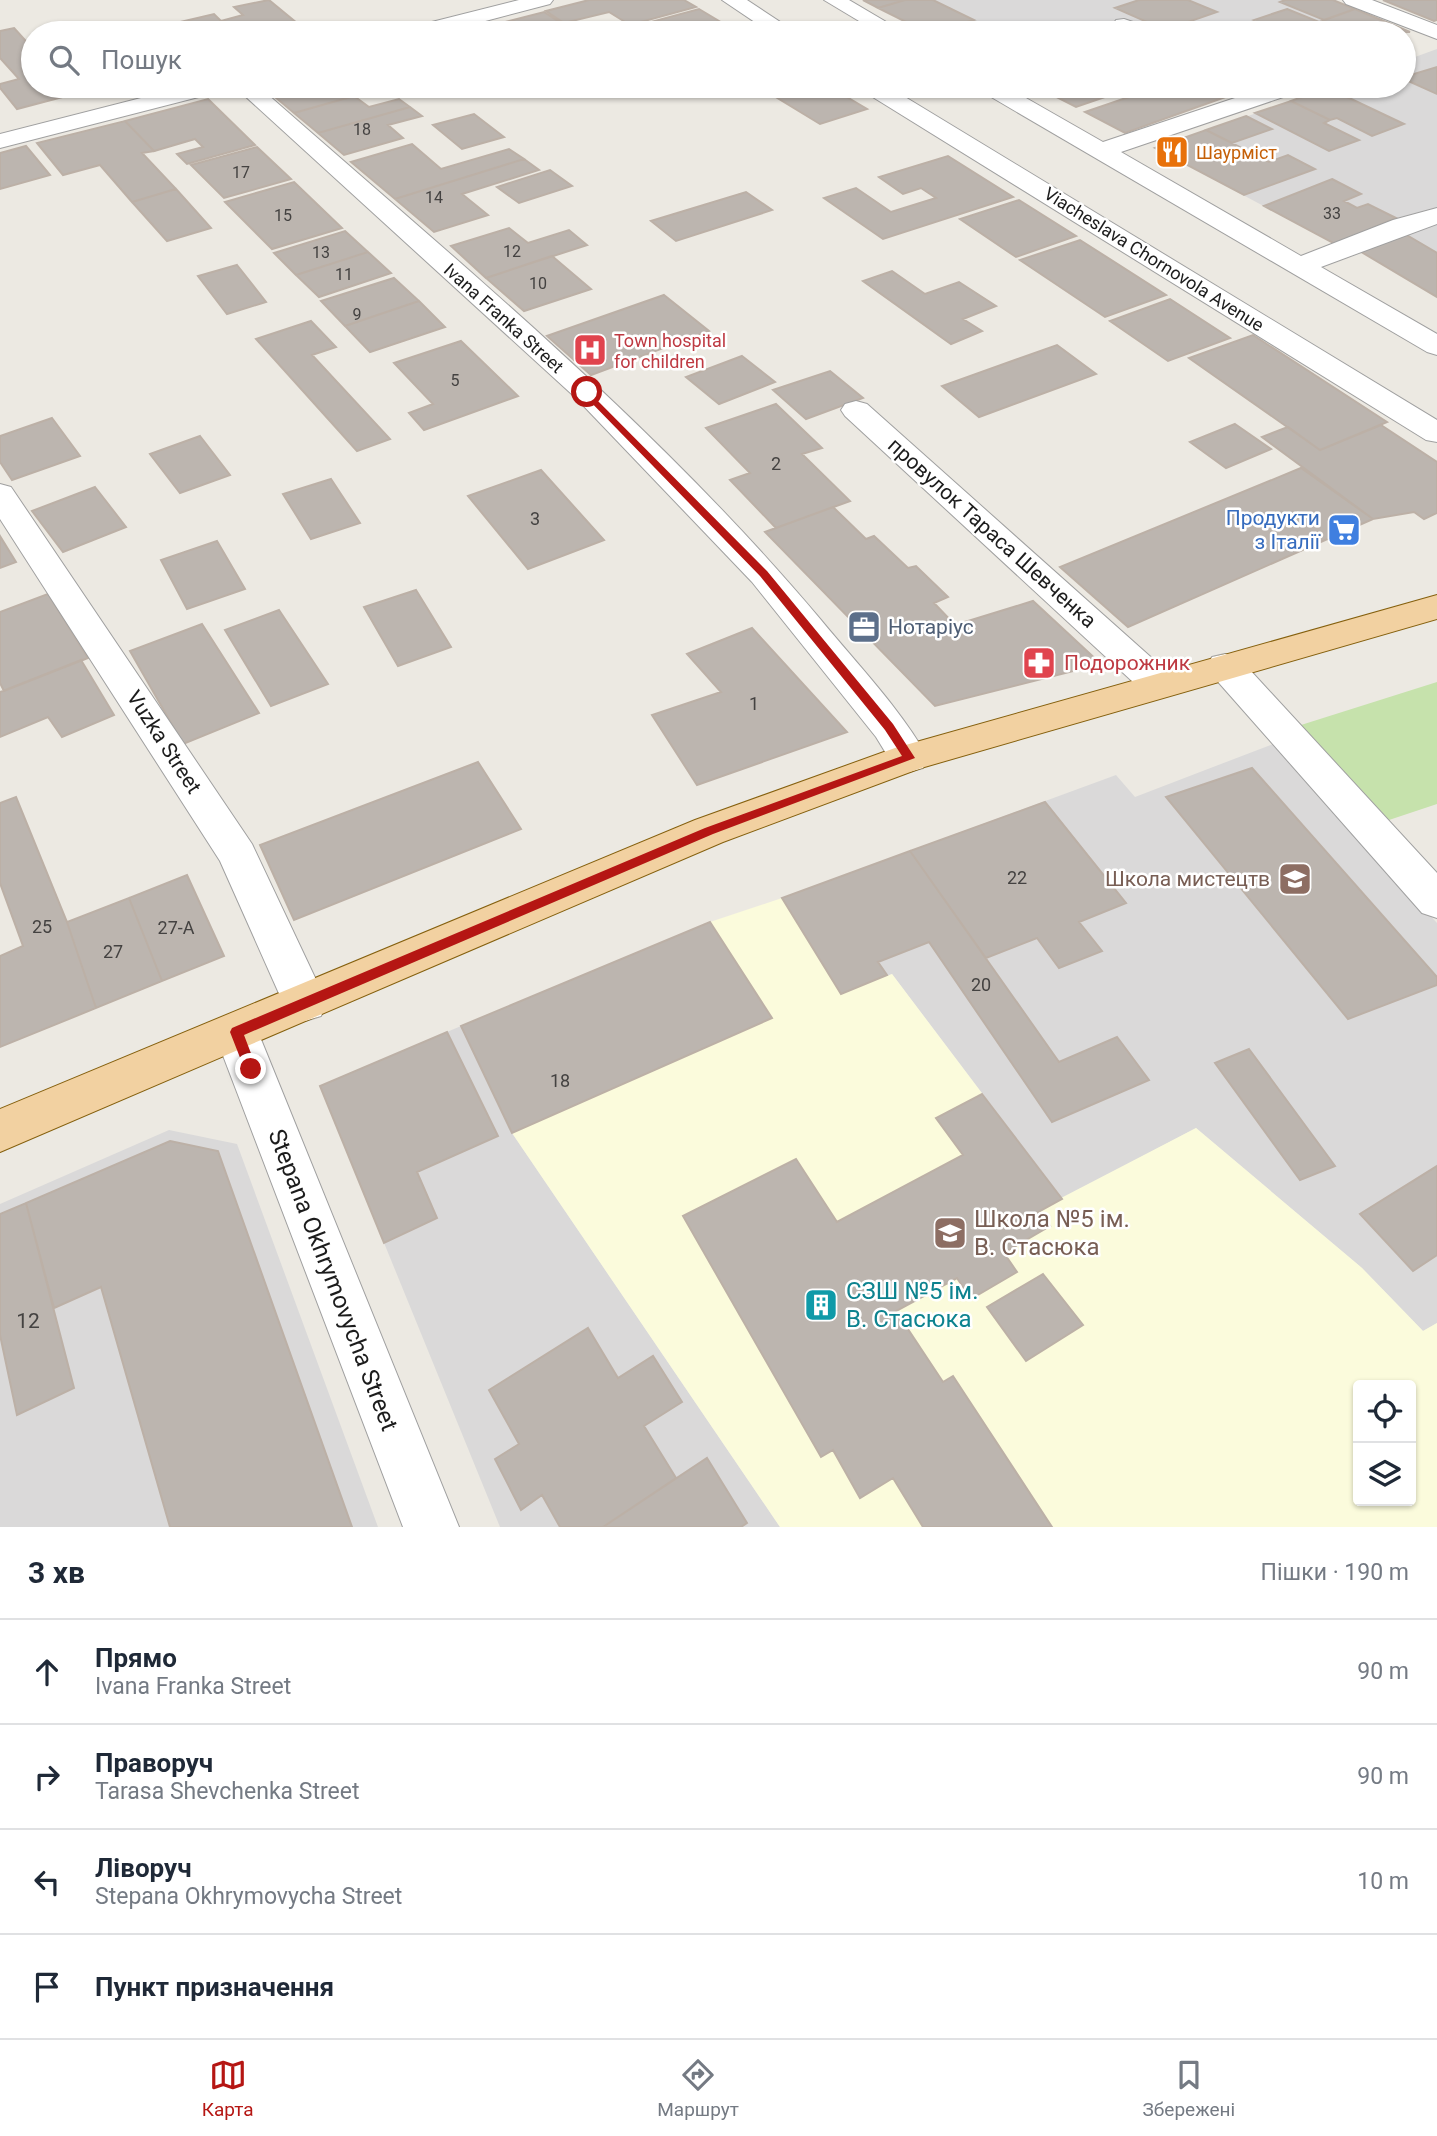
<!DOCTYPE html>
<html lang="uk">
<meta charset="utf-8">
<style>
:root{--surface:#fff;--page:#f2f2f3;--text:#1f2937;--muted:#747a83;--line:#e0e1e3;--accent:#b51613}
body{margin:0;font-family:Roboto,sans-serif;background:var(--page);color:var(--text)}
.controls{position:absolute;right:21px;bottom:21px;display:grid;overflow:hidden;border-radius:7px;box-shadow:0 2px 5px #0004}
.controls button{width:63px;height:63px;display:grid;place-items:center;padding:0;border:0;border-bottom:2px solid var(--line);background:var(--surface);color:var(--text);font:35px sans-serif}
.stop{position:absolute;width:21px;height:21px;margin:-16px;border:5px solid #b51613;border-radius:50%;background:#fff}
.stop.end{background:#b51613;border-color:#fff;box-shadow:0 2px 7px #0008}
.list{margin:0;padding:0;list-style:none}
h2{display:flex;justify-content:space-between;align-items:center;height:91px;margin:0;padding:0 28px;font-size:30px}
h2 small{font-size:23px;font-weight:400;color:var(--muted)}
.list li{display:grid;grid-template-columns:46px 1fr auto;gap:21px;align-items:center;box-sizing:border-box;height:105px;padding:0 28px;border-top:2px solid var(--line)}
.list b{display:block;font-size:26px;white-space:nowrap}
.list p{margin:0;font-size:23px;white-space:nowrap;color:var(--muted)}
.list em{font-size:23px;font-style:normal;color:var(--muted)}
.icon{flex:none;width:38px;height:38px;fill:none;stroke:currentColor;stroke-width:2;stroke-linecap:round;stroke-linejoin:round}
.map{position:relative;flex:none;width:1437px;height:1527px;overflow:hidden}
.search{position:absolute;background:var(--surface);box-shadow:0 2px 5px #0004;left:21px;right:21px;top:21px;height:77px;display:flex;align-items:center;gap:18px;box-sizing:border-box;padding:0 24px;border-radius:38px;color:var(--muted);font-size:26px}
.sheet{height:511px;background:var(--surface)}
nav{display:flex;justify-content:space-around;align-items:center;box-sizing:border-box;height:98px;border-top:2px solid var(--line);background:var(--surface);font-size:19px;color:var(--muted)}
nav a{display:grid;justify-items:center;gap:4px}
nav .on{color:var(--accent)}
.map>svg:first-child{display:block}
.residential{fill:#dad9d9}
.education{fill:#fbfbdc;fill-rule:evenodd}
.grass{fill:#c6e2ac}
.building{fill:#bcb5af;stroke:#bcb0a6;stroke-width:2}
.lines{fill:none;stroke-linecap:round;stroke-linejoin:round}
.minor-casing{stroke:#a0a0a0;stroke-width:2}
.major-casing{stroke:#85600e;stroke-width:2}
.minor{fill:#fff;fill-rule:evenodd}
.major{fill:#f2d1a1;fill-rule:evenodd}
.route{fill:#b51613}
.labels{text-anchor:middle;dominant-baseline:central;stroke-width:5;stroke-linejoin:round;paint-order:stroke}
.far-number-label{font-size:16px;fill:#444241}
.far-food-label{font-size:18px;fill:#c56008;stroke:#fff;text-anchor:start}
.far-street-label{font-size:18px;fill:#1c1c1c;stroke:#fff}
.far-health-label{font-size:18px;fill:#be3a42;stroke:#fff;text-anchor:start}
.number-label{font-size:18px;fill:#444241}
.shop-label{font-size:21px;fill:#366cbe;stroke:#fff;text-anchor:end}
.street-label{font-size:21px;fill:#1c1c1c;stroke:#fff}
.service-label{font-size:21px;fill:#4e5e75;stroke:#fff;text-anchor:start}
.health-label{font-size:21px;fill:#be3a42;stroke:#fff;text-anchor:start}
.education-label{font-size:21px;fill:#785e54;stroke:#fff;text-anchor:end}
.near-number-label{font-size:21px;fill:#444241}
.near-education-label{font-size:24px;fill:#785e54;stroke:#fff;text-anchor:start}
.near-street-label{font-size:24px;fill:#1c1c1c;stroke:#fff}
.near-culture-label{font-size:24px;fill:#0d838f;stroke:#fff;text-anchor:start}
</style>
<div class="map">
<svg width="1437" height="1527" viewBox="0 0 1437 1527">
<rect width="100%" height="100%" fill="#ece9e2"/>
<path class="residential" d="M863,0H1333L1410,32L928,33Z
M1437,49V297L1343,241L1335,244L1155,148L1335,86H1404V61Z
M1273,744L1437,923V1323L1423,1331L1362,1268L1196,1128L1062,1199L892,974L841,994L782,898L1116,775L1135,797Z
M461,1026L512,1133L780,1527H500L320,1086Z
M169,1130L237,1144L378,1527H0V1204Z"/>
<path class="education" d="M782,898L841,993L892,974L1061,1198L1196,1128L1362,1268L1423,1331L1437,1323V1527H780L512,1133L461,1026L710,922ZM1358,1385H1411V1501H1358Z"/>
<path class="grass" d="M1437,682V804L1389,820L1301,725Z"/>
<path class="building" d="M269,0L303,28L281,33H192L180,22L214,14L221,21L243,15L234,7Z
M589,0H684L696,7L630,25L609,12L564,23L546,11Z
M863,0H905L878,8Z
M905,0H933L974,20L928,33L878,8Z
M1139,0H1188L1217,12L1165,30L1115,8Z
M1285,0H1333L1355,9L1324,20L1280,2Z
M1383,0H1437V20L1434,21Z
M699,9L739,33H647L636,26Z
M1287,9L1319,22L1346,33H1280L1283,32L1254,20Z
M1355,9L1410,32L1346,33L1319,22Z
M544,12L576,33H484L478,29Z
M1003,23L1025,33H971Z
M14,28L33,49V86H66L74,94L17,109L0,88V84L19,79L0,58V31Z
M1437,67V94L1404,79V77Z
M69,86H104L75,93Z
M262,86H352L344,88L354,96L294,113Z
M783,86H828L867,109L820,124L766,91Z
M1035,86H1127L1131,88L1076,107Z
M1161,86H1207L1228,96L1125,133L1085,112Z
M1207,86H1242L1248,89L1228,96Z
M1328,88L1404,124L1372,136L1337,118L1330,120L1291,101Z
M354,96L369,107L399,99L410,107L318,133L294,113Z
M208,99L255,145L187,164L177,154L203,147L195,139L154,151L125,121Z
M1291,101L1330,120L1324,123L1359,140L1329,151L1255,113Z
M410,107L422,116L388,125L403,138L344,155L318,133Z
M474,114L504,137L462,149L433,125Z
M1246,116L1272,129L1232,143L1206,130Z
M125,121L154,151L142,153L176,189L132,202L100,165L63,175L37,143Z
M1206,130L1269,162L1288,155L1315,169L1244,195L1155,148Z
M412,144L441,169L509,149L524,159L395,199L351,162Z
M26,146L50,175L0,189V153Z
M257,147L291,179L224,198L191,165Z
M948,156L1013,197L883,239L824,198L856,188L891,212L936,198L921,188L903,194L879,177Z
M524,159L539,170L462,194L488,215L434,232L395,199Z
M550,170L572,186L519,203L497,187Z
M1332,179L1361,194L1344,201L1357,208L1368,204L1396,218L1335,244L1264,206Z
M294,182L342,228L272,249L225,202Z
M176,189L211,228L167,241L132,202Z
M746,192L772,210L676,241L651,221Z
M1019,200L1076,236L1016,257L960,219Z
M509,228L528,243L569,230L587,245L486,278L451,246Z
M345,231L368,252L296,275L274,253Z
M1405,234L1437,253V297L1358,250Z
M1080,240L1166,295L1105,317L1020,260Z
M368,252L391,273L319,297L296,275Z
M552,256L591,289L524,311L486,278Z
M237,265L266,302L227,314L198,276Z
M892,271L925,294L959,282L996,306L963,319L982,331L951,344L863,281Z
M394,278L419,301L345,326L321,301Z
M664,295L709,331L591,375L547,336Z
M1170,299L1230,338L1168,361L1110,321Z
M419,301L445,327L370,352L345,326Z
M311,321L336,347L312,355L390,439L357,451L256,339Z
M1253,335L1387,422L1320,450L1189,358Z
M461,341L518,396L424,430L409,413L433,404L394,363Z
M1057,345L1096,374L979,417L942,386Z
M742,356L775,382L719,404L686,377Z
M830,371L863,398L806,419L773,390Z
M776,404L822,448L802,454L850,501L776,528L730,480L750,473L706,428Z
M52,418L80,456L12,480L0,462V436Z
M1235,424L1271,449L1226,468L1190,442Z
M1381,425L1437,462V513L1424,519L1414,512L1373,519L1262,437L1288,427L1320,450Z
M200,436L230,475L180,493L150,454Z
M1301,468L1373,519L1128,627L1060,567Z
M541,470L604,540L528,569L468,496Z
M331,479L360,523L311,539L283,494Z
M95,487L126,527L63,552L32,511Z
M833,507L866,539L874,536L908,568L916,566L948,597L934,603L955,625L1033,601L1101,664L935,706L765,532Z
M0,536L16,562L0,568Z
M217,541L245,589L187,609L161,560Z
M416,590L451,647L398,666L364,607Z
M48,594L88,658L4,691L0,683V612Z
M279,610L328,684L271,706L225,630Z
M202,624L259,713L183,744L130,651Z
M752,628L847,732L697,785L652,715L721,692L687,654Z
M81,660L114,715L62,737L48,717L0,737V692Z
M478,762L521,829L294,920L260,845Z
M1252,768L1437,977V985L1348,1019L1166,797Z
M16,797L67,922L96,1008L0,1047V956L23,946L0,883V803Z
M1045,802L1126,903L1079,922L1102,951L1059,968L1037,938L986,958L910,851Z
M910,851L1059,1062L1117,1037L1149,1080L1052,1122L929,942L878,962L887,975L841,994L782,898Z
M187,875L224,956L162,981L129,898Z
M129,898L162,981L96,1008L67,922Z
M710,922L772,1018L512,1133L461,1026Z
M447,1032L498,1136L417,1172L437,1218L384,1243L320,1086Z
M1249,1049L1335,1166L1300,1180L1215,1063Z
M982,1094L1062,1199L1038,1212L1050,1226L1004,1253L1017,1272L971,1299L957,1278L896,1311L943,1382L953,1376L1052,1527H923L893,1478L860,1498L833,1450L821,1457L683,1216L796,1159L837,1222L963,1155L936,1118Z
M170,1141L218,1151L352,1527H170L101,1287L54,1308L26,1203Z
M1437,1166V1255L1413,1271L1360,1214Z
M26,1203L74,1388L17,1415L0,1335V1214Z
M1043,1274L1083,1325L1026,1361L987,1307Z
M588,1328L618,1378L653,1356L682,1402L644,1426L676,1478L603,1527H560L542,1495L521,1510L495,1459L519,1444L489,1390Z
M707,1458L747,1523L741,1527H603Z"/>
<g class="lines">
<defs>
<path id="minor" d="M519,0H553L550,4L440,33H405L408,28Z
M722,0H747L797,33H771Z
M824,0H849L905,33H879Z
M1343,0H1372L1437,25V39L1346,4Z
M1124,19L1151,28L1154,33C1140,34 1123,37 1113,25L1116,20Z
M188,86H225L222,91L0,148V134Z
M234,86H258C452,257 655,422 821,620C858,665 900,708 928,758L923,768L909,772L895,768L876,737L752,582L576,398Z
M860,86H887L1437,420V442L1426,440L863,91Z
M978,86H1005L1103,142L1271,86H1304L1301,91L1121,152L1301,256L1393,220L1437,208V224L1321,267L1437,334V355L1427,352L981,91Z
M856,401L867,404L1172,676L1177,685L1172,694L1159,698L1146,694L845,416L841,410L845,404Z
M0,484L11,487L252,844L327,1003L321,1016L305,1021L289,1016L220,861L0,519Z
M1225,654L1238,657L1437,873V918L1422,913L1212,675L1207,666L1212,657Z
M236,1013L252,1019L258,1032L459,1527H403L214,1032L220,1019Z"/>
<path id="major" d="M1437,595V619L921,768L723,842L0,1152V1109L695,820L895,748Z"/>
</defs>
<use href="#minor" class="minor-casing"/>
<use href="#major" class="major-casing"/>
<use href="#minor" class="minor"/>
<use href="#major" class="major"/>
</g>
<path class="route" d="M587,390L767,571L893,724L915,758L713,834L244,1035L257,1069L255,1073H246L230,1032L232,1028L705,828L902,756L885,730L760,576L583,394Z"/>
<defs>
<symbol id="restaurant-square" viewBox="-11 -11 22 22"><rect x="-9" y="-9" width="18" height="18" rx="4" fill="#e8710a" stroke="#fff"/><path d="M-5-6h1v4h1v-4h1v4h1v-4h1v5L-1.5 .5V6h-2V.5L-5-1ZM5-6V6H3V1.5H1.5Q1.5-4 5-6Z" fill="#fff"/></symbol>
<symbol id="hospital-square" viewBox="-11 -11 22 22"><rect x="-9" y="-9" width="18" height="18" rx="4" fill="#e0444e" stroke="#fff"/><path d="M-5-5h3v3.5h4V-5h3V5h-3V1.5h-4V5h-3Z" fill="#fff"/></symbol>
<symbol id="supermarket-square" viewBox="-11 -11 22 22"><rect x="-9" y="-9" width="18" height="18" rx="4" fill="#3f7fe0" stroke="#fff"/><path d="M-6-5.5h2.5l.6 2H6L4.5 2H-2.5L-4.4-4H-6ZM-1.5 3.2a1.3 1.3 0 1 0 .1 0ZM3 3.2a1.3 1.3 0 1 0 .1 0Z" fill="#fff"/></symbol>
<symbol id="office-square" viewBox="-11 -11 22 22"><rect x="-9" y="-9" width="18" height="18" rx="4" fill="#5c6f8a" stroke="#fff"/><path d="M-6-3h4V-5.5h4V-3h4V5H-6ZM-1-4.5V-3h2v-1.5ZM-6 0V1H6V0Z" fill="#fff"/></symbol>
<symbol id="pharmacy-square" viewBox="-11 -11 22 22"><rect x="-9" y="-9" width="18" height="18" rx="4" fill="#e0444e" stroke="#fff"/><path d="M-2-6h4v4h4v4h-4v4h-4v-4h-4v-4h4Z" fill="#fff"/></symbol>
<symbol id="school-square" viewBox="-11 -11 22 22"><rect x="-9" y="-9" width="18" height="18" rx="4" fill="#8d6e63" stroke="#fff"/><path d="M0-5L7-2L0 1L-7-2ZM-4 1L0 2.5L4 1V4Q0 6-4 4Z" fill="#fff"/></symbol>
<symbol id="building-square" viewBox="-11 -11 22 22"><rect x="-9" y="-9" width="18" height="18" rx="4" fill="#0f9aa8" stroke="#fff"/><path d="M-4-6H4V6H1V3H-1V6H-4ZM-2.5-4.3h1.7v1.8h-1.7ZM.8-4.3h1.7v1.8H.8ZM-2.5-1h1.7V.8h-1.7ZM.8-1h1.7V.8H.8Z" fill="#fff"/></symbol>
</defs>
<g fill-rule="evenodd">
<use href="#restaurant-square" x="1153" y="133" width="38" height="38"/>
<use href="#hospital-square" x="571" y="331" width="38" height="38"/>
<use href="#supermarket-square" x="1325" y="511" width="38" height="38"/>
<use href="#office-square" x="845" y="608" width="38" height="38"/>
<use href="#pharmacy-square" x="1020" y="644" width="38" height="38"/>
<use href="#school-square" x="1276" y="860" width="38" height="38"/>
<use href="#school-square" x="931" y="1214" width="38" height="38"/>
<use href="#building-square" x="802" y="1286" width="38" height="38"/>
</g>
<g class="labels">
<g class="far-number-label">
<text x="362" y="129">18</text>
<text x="241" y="172">17</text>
<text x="434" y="197">14</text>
<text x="1332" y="213">33</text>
<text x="283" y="215">15</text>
<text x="512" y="251">12</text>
<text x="321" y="252">13</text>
<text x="344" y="274">11</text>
<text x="538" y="283">10</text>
<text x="357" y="314">9</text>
<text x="455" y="380">5</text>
</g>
<g class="far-food-label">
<text x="1196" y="152">Шаурміст</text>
</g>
<g class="far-street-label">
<text transform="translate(1154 259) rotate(32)">Viacheslava Chornovola Avenue</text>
<text transform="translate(504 318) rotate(42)">Ivana Franka Street</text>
</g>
<g class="far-health-label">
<text x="614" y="340">Town hospital<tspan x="614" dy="21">for children</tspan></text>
</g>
<g class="number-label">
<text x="776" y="463">2</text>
<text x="535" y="518">3</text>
<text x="754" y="703">1</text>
<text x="1017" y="877">22</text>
<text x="42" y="926">25</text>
<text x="176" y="927">27-А</text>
<text x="113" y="951">27</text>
<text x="981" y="984">20</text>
<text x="560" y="1080">18</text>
</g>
<g class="shop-label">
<text x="1320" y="518">Продукти<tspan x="1320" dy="24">з Італії</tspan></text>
</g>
<g class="street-label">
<text transform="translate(992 533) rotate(42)">провулок Тараса Шевченка</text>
<text transform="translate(164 742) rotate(57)">Vuzka Street</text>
</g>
<g class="service-label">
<text x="888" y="627">Нотаріус</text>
</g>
<g class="health-label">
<text x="1064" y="663">Подорожник</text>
</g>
<g class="education-label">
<text x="1270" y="879">Школа мистецтв</text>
</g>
<g class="near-number-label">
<text x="28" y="1321">12</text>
</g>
<g class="near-education-label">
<text x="974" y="1219">Школа №5 ім.<tspan x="974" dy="28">В. Стасюка</tspan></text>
</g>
<g class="near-street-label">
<text transform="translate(333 1280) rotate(69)">Stepana Okhrymovycha Street</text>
</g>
<g class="near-culture-label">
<text x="846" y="1291">СЗШ №5 ім.<tspan x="846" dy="28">В. Стасюка</tspan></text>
</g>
</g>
</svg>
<div class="controls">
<button><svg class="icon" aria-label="locate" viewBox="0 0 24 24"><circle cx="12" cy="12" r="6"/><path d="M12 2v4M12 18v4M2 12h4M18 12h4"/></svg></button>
<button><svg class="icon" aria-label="layers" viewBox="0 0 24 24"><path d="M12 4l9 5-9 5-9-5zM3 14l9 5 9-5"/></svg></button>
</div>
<div class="stop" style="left:587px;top:392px"></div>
<div class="stop end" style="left:251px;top:1069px"></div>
<div class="search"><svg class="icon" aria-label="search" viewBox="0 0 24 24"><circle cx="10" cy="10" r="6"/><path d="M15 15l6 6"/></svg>Пошук</div>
</div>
<section class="sheet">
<h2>3 хв<small>Пішки · 190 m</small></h2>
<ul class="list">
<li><svg class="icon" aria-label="ahead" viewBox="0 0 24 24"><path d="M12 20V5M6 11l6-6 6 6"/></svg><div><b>Прямо</b><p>Ivana Franka Street</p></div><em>90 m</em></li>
<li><svg class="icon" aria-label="right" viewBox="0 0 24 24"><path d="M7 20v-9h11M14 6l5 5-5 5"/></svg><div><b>Праворуч</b><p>Tarasa Shevchenka Street</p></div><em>90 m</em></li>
<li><svg class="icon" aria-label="left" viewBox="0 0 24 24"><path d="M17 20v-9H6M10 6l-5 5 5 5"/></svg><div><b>Ліворуч</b><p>Stepana Okhrymovycha Street</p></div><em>10 m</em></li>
<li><svg class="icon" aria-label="arrive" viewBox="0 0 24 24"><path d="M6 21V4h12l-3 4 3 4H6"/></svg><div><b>Пункт призначення</b></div></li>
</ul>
</section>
<nav>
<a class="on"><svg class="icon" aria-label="map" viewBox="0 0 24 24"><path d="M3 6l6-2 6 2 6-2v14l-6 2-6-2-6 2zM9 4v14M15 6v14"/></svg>Карта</a>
<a><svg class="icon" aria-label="directions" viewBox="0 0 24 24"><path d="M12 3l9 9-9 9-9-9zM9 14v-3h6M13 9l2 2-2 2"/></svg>Маршрут</a>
<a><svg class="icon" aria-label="saved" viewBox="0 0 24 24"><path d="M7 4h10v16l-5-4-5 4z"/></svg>Збережені</a>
</nav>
